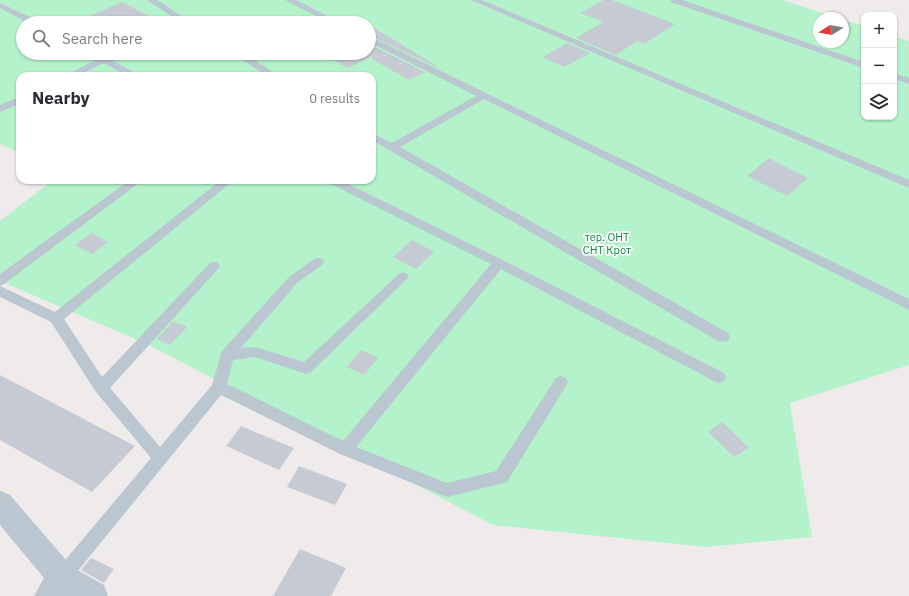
<!DOCTYPE html>
<meta charset="utf-8">
<style>
:root{--surface:#fff;--page:#f7f7f7;--text:#2b2b33;--muted:#7c7c81;--line:#e1e1e2}
body{margin:0;font-family:"IBM Plex Sans",sans-serif;background:var(--page);color:var(--text)}
.controls{position:absolute;right:12px;top:12px;display:grid;overflow:hidden;border-radius:8px;box-shadow:0 1px 3px #0004}
.controls button{width:36px;height:36px;display:grid;place-items:center;padding:0;border:0;border-bottom:1px solid var(--line);background:var(--surface);color:var(--text);font:20px sans-serif}
.compass{position:absolute;left:813px;top:12px;width:36px;height:36px;border-radius:50%;background:var(--surface);box-shadow:0 1px 3px #0004;rotate:259deg}
.list{margin:0;padding:0;list-style:none}
h2{display:flex;justify-content:space-between;align-items:center;height:52px;margin:0;padding:0 16px;font-size:17px}
h2 small{font-size:13px;font-weight:400;color:var(--muted)}
.icon{flex:none;width:22px;height:22px;fill:none;stroke:currentColor;stroke-width:2;stroke-linecap:round;stroke-linejoin:round}
.map{position:relative;flex:none;width:909px;height:596px;overflow:hidden}
.search{position:absolute;background:var(--surface);box-shadow:0 1px 3px #0004;left:16px;top:16px;width:360px;height:44px;display:flex;align-items:center;gap:10px;box-sizing:border-box;padding:0 14px;border-radius:22px;color:var(--muted);font-size:15px}
.panel{position:absolute;background:var(--surface);box-shadow:0 1px 3px #0004;left:16px;top:72px;width:360px;height:112px;border-radius:12px}
.map>svg:first-child{display:block}
.green{fill:#b3f2ca;fill-rule:evenodd}
.building{fill:#c6cad2}
.lines{fill:none;stroke-linecap:round;stroke-linejoin:round}
.lane{fill:#bac7d0;fill-rule:evenodd}
.street{fill:#bac7d0;fill-rule:evenodd}
.labels{text-anchor:middle;dominant-baseline:central;stroke-width:3.5;stroke-linejoin:round;paint-order:stroke}
.park-label{font-size:11px;fill:#0e8144;stroke:#fff}
</style>
<div class="map">
<svg width="909" height="596" viewBox="0 0 909 596">
<rect width="100%" height="100%" fill="#efebeb"/>
<path class="green" d="M0,0H782L838,18H819V42H843V20L864,26V117H894V36L909,41V365L790,403L812,537L706,547L493,525L147,344L0,281V221L53,180H372V76H20V153L0,144ZM23,23H369V53H23Z"/>
<path class="building" d="M603,0H612L675,24L644,44L637,41L616,55L576,38L603,22L581,13Z
M122,2L162,23H73Z
M369,25L437,66L436,67L369,35Z
M567,43L590,53L564,67L543,57Z
M369,44L425,72L409,80L372,59V56L348,68L321,53H369Z
M769,158L782,165L808,178L787,196L747,176Z
M91,233L108,242L92,254L75,245Z
M412,240L434,252L416,269L393,257Z
M173,321L187,327L170,345L157,339Z
M361,350L378,358L364,375L347,367Z
M0,375L135,446L92,492L0,440Z
M722,422L749,448L734,457L708,432Z
M241,426L294,448L279,470L226,446Z
M299,466L347,484L335,505L287,487Z
M300,549L346,568L331,596H273Z
M91,558L114,569L104,583L81,570Z"/>
<g class="lines">
<path class="lane" d="M147,0H157L192,23H182Z
M285,0H296L341,23H330Z
M471,0H482L909,180V188Z
M670,0H682L864,62V68L671,2Z
M0,3L38,21L39,23H28L0,8Z
M369,36L909,299V310L484,99L400,147L728,333L730,337L728,341L723,342L718,341L372,140V133L392,143L476,96L369,42Z
M88,53H100L140,76H128L104,63L77,76H65L97,59Z
M232,53H243L279,76H267Z
M894,73L909,78V84L894,79Z
M20,97V104L0,112V105Z
M130,180H143L4,284L0,286V274Z
M221,180H234L64,319L102,377L210,263L214,262L218,263L220,266L218,269L110,388L160,447L212,385L222,351L289,277L314,259L318,258L322,259L324,262L322,265L297,283L241,348L255,347L304,362L399,274L403,272L407,274L409,277L311,372L306,374L255,357L233,360L227,384L343,441L491,264L327,182L325,180H340L503,260L724,373L726,377L724,381L719,383L714,381L501,269L356,447L447,483L496,471L556,378L561,376L566,378L568,382L566,386L507,482L447,497L340,454L221,395L68,583L62,586L56,583L53,577L56,571L151,458L96,392L51,322L0,297V286L55,312Z"/>
<path class="street" d="M0,491L10,495L72,567L104,585L108,596H34L44,578L0,525Z"/>
</g>
<g class="labels">
<g class="park-label">
<text x="607" y="237">тер. ОНТ<tspan x="607" dy="13">СНТ Крот</tspan></text>
</g>
</g>
</svg>
<div class="controls">
<button>+</button>
<button>−</button>
<button><svg class="icon" aria-label="layers" viewBox="0 0 24 24"><path d="M12 4l9 5-9 5-9-5zM3 14l9 5 9-5"/></svg></button>
</div>
<svg class="compass" viewBox="-18 -18 36 36"><path d="M0-13l5 13h-10z" fill="#e53935"/><path d="M0 13l5-13h-10z" fill="#7c7c81"/></svg>
<div class="search"><svg class="icon" aria-label="search" viewBox="0 0 24 24"><circle cx="10" cy="10" r="6"/><path d="M15 15l6 6"/></svg>Search here</div>
<section class="panel">
<h2>Nearby<small>0 results</small></h2>
<ul class="list">
</ul>
</section>
</div>
